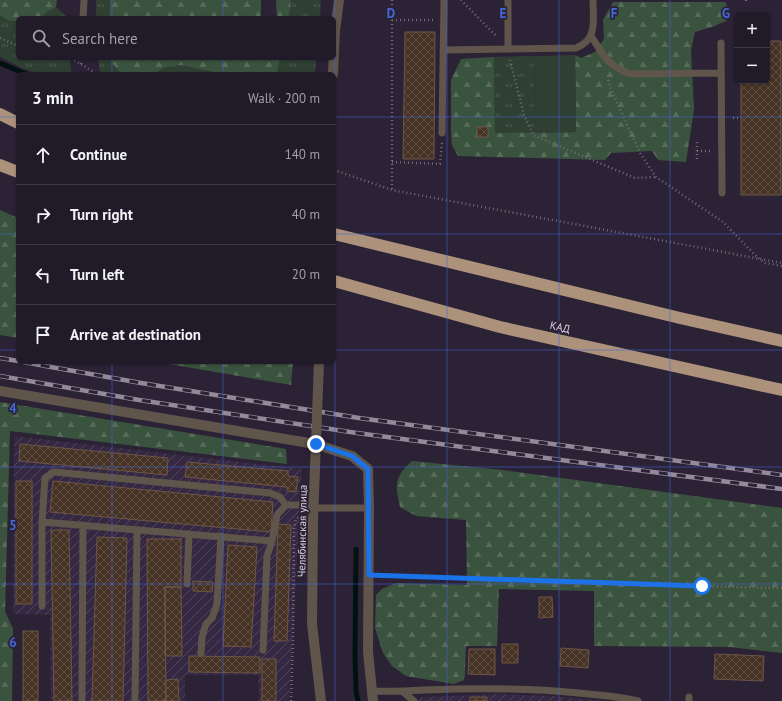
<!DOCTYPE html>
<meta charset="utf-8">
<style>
:root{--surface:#211a28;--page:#292330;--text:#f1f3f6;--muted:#a2a1a8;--line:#3e3845}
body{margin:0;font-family:"PT Sans",sans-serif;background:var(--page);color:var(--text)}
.controls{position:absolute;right:12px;top:12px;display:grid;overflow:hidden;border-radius:6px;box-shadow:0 1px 3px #0004}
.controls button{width:36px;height:36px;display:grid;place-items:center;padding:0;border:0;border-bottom:1px solid var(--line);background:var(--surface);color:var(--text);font:20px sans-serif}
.stop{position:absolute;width:12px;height:12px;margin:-9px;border:3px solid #1a73e8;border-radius:50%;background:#fff}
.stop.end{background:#1a73e8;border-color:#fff;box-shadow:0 1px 4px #0008}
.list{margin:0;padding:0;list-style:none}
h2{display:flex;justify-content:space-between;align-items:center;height:52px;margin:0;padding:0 16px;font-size:17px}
h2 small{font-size:13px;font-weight:400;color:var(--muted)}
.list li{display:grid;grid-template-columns:26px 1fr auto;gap:12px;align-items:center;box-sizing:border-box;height:60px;padding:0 16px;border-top:1px solid var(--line)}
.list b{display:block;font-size:15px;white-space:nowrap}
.list em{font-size:13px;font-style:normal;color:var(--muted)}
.icon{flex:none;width:22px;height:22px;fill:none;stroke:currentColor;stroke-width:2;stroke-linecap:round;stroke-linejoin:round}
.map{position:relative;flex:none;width:782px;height:701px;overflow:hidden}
.search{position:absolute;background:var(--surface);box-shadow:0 1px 3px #0004;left:16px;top:16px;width:320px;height:44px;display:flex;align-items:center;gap:10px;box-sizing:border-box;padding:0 14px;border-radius:6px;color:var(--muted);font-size:15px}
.panel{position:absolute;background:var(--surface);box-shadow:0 1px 3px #0004;left:16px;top:72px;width:320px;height:292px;border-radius:6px}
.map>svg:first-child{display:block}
.industrial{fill:url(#industrial-furrows)}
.grass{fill:url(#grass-tufts)}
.forest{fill:url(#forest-firs)}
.garden{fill:#2f3f32}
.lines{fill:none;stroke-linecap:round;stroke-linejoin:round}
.stream{stroke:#011;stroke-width:5}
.building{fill:url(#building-cross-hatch);stroke:#6d5647}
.path{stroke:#726a7b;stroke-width:2.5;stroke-dasharray:1 3;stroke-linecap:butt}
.service{stroke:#60554b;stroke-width:7}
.minor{stroke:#60554b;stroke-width:10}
.tertiary{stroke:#60554b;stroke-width:10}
.motorway{stroke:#ad927b;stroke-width:12}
.rail-casing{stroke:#928a9a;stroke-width:4.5}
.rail{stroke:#2c2236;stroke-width:3;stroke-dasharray:9;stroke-linecap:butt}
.tertiary-bridge{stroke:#60554b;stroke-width:10}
.route{stroke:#1a73e8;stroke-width:5}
.grid{fill:none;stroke:#4268d9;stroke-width:1;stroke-opacity:0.55}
.labels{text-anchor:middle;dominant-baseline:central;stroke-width:3.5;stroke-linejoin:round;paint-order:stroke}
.street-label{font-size:11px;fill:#d7d1de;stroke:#2c2236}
.grid-label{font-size:13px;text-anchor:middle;font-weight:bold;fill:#4268d9;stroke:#2c2236;stroke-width:3.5;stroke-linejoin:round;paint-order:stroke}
</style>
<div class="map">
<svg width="782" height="701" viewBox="0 0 782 701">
<defs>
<pattern id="industrial-furrows" width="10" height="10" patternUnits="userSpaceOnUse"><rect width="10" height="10" fill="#352842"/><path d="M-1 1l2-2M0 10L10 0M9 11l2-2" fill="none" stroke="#52465d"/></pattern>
<pattern id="grass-tufts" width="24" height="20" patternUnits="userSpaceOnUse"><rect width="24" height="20" fill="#2f3f32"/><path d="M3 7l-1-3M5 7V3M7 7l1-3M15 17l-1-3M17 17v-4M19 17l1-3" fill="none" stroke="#4c5a4f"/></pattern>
<pattern id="forest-firs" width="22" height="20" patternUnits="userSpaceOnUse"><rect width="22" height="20" fill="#3a533e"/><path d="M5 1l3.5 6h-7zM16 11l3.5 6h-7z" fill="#566b59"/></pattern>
<pattern id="building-cross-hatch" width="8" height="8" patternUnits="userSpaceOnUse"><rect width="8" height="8" fill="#463224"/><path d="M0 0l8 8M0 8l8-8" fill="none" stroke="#604f43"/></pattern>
</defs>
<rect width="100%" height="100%" fill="#2c2236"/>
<path class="industrial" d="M14,436L302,469L289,701H259L258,675H185V701H51L50,615L13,614Z
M497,694L553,696L607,701H414L423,697Z"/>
<path class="grass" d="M96,0H110L109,18H96Z
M291,0H321L320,18H289Z
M56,7L68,18H37Z
M0,15L9,21H18V58H70L71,71L76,74H41L24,69L0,57Z
M534,56L535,133H495L494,57Z
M98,58H111L112,63L121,74H100Z
M280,58H316L315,74H277Z
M180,65L223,74H155L163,68Z"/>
<path class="forest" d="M0,0H57L56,7L37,18H18V21H9L0,15Z
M110,0H261V18H109Z
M276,0H291L289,18H277Z
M613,2H725L730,11L726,21L712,27L695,32L691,50L694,110L686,162L658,160L652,151L611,153L605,160L458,156L452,145L451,134V80L461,59L494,57L495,133L576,132L575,55L581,58L595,52L604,39L603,20Z
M111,58H280L277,74H223L180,65L163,68L155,74H121L112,63Z
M0,210L18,218V338L0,335Z
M157,362H293L291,385Z
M0,402L286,449L287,464L10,431L5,611L13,629L12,701H0Z
M412,461L503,470L782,508V653L729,647L594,646V591L499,589L497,646H466L465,674L464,680L454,684L406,676L392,666L383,653L375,628L376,595L382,589L396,583L467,585L466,520L416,516L400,507C395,485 394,477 412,461Z"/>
<path class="garden" d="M575,55L576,132L535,133L534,56Z"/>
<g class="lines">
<path class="stream" d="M0,63L26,74
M356,549L355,656L356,691L358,701"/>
</g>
<path class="building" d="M405,32H435L434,159H403Z
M767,41H781V195H741V81H767Z
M477,127H488V137H477Z
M20,444L168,458L167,475L19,461Z
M187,462L288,471V476L298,477L296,492L287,491V487L185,477Z
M16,481H32V604H16Z
M53,481L273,502L271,532L50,512Z
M278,524L291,525L287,641H274Z
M51,530H69L72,701H54Z
M97,537L127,538L123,701H92Z
M147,539H181V587H165L166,701H148Z
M228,545L257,547L251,647L223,646Z
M193,581L213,582L212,592L193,591Z
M165,587H181L182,656H165Z
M539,597H552L553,617L539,618Z
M23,631H38V701H23Z
M502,644H518V663H502Z
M561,648L589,650L588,668L560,666Z
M469,649H495V675L468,674Z
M715,654L764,656L763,681L714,679Z
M189,656L260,657V673L189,672Z
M262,659H276V701H262Z
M178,679L179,701H166L165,680Z
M470,697H487V701H470Z"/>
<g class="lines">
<path class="path" d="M392,0V190
M461,0L497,37
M746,0V1
M392,20H433
M0,38L18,46
M71,58L97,74
M510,60L524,115L533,135L635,178L656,177
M81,64V58
M608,76L609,85L640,153L656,177L723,222L758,258L765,263L782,266
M733,118H741
M697,142V159
M697,151H711
M392,162L440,164L442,143
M334,170L392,190L782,263
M381,576L684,586L782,588
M291,701L293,641L294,528L296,519L300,517"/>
<path class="service" d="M83,18L84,0
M591,36C604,56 607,65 630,74L721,73
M721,43L722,193
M508,49V0
M443,50L576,48C598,40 593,19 593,0
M442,133L444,0
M42,522L272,541
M187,584L189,534
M42,606V522L45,478L54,472L270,493L280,497L286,505
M263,650L267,556L272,541L277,515L286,505H299L313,508H369
M201,653L202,637L206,624L212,618L217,604L221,536
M372,691C390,692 408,691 426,690C477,688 528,688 578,693C598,695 619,696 638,701
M403,692L414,701
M82,701L83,525
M135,701L137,530
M689,701V697"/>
<path class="minor" d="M0,391L315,444L352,456L368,469L369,508L368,652L373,701"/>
<path class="tertiary" d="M333,74L335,30L339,0
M313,521L312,624L321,701"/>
<path class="motorway" d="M0,114L18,123
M0,165L18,172
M334,234L680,318L782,341
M334,281L500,327L782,390"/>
<defs>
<path id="rail" d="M0,358L18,361
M23,362L141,383L359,418L782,475
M0,376L139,400L357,433L782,489"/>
</defs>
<use href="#rail" class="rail-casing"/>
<use href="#rail" class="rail"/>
<path class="tertiary-bridge" d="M313,521L319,362"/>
</g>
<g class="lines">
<path class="route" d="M316,444L352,456L368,469L369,575L702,586"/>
</g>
<path class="grid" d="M112,0V18M223,0V18M335,0V701M447,0V701M559,0V701M670,0V701M112,58V74M223,58V74M0,117H18M334,117H782M0,234H18M334,234H782M0,350H18M334,350H782M112,362V701M223,362V701M0,467H782M0,584H782"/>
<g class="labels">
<g class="street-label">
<text transform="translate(560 327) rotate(13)">КАД</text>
<text transform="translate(302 531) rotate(-89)">Челябинская улица</text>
</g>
</g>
<g class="grid-label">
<text x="391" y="18">D</text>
<text x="503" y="18">E</text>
<text x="614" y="18">F</text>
<text x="726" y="18">G</text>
<text x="13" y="413">4</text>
<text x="13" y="530">5</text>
<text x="13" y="647">6</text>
</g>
</svg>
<div class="controls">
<button>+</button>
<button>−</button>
</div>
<div class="stop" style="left:702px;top:586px"></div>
<div class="stop end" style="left:316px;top:444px"></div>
<div class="search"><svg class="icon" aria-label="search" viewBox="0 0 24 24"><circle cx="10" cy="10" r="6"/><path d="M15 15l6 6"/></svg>Search here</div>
<section class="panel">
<h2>3 min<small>Walk · 200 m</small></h2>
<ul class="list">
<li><svg class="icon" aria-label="ahead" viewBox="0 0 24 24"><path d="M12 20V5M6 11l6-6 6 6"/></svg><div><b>Continue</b></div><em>140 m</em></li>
<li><svg class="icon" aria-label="right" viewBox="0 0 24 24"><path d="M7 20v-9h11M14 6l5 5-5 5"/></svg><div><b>Turn right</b></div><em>40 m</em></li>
<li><svg class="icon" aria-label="left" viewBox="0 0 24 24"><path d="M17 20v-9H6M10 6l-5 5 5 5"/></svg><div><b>Turn left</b></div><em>20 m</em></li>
<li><svg class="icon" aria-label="arrive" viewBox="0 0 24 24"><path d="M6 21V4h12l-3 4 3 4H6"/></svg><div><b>Arrive at destination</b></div></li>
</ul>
</section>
</div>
